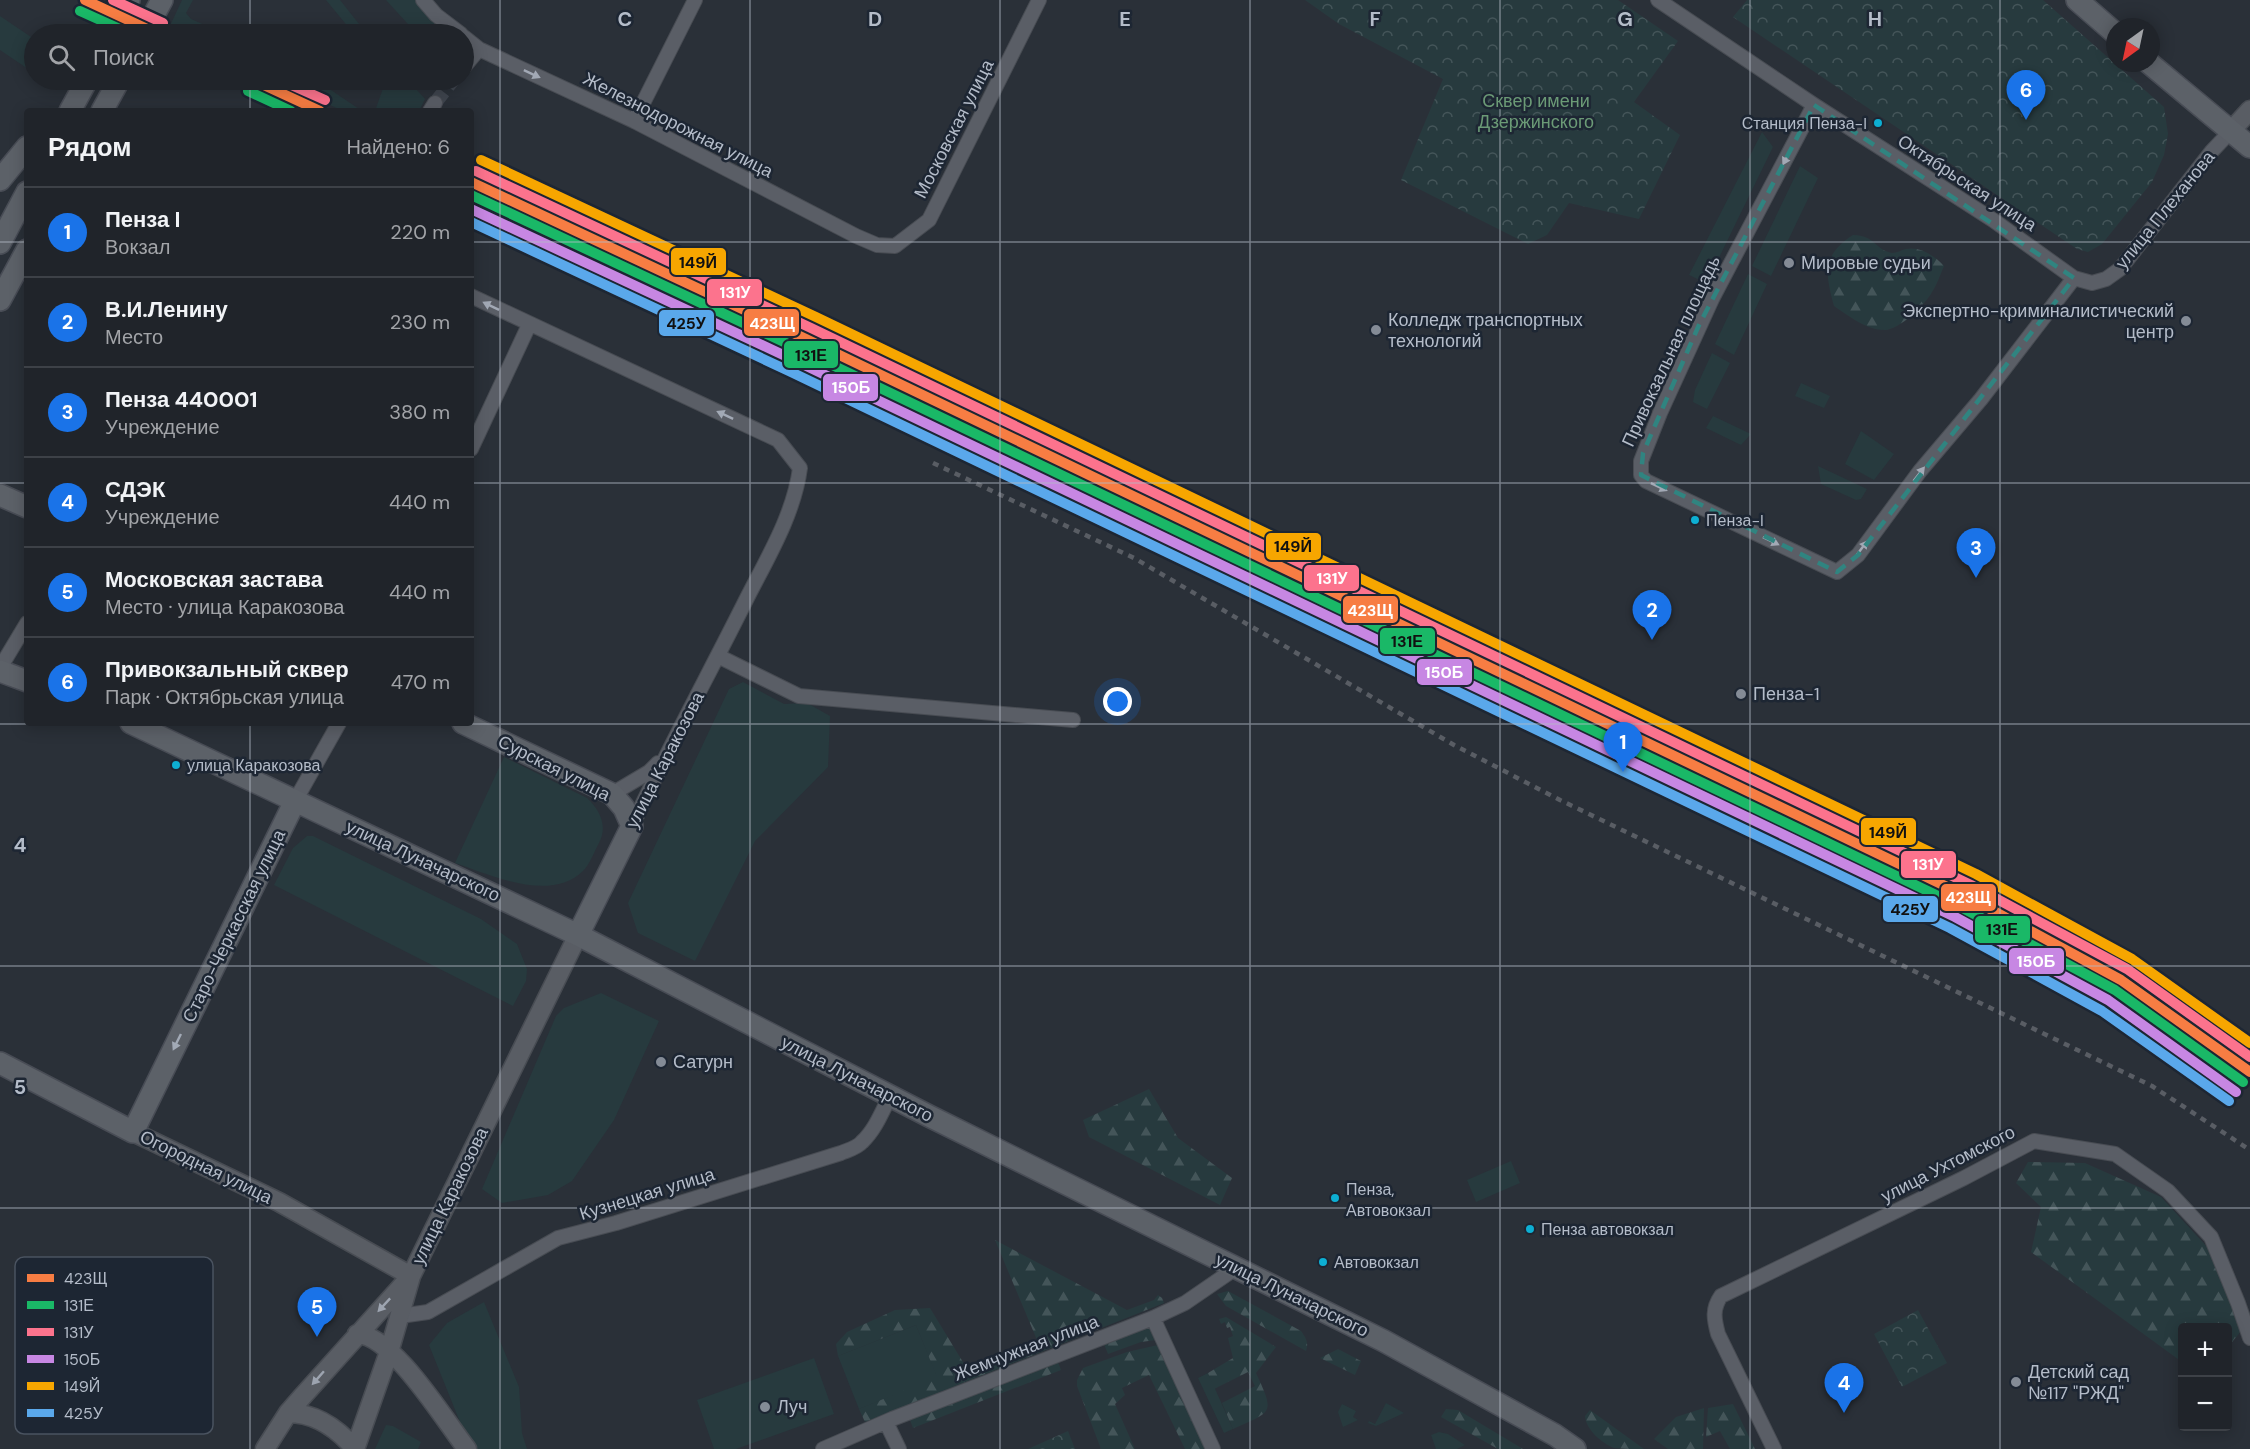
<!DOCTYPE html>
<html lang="ru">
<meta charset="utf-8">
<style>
:root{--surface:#20242a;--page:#2d3036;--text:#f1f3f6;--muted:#a2a4a8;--line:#3d4147;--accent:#1a73e8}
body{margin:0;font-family:"DM Sans",sans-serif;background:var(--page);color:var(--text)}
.controls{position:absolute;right:18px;bottom:18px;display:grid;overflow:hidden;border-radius:6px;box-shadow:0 3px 15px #0003}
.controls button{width:54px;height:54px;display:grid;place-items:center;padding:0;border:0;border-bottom:2px solid var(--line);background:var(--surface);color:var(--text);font:30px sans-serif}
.compass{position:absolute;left:2106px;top:18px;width:54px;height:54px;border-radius:50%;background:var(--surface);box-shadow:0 3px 15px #0003;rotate:213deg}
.you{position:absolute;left:1118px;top:702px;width:21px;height:21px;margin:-15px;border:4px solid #fff;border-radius:50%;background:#1a73e8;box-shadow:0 0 0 9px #1a73e833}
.badge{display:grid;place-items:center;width:39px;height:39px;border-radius:50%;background:var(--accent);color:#fff;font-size:20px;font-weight:700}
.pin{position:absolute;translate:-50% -50px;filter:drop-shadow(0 2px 3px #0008)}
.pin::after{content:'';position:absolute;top:32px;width:21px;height:18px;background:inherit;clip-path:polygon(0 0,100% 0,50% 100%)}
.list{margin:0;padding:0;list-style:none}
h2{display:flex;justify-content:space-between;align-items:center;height:78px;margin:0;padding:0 24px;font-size:26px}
h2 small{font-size:20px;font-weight:400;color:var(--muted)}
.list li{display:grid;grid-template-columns:39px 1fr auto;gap:18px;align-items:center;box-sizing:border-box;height:90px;padding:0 24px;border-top:2px solid var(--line)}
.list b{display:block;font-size:22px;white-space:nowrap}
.list p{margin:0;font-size:20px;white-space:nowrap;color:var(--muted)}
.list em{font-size:20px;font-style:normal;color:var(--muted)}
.icon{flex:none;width:33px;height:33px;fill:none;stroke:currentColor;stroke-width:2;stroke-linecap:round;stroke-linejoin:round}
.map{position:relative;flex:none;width:2250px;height:1449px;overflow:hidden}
.search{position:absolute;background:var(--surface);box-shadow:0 3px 15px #0003;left:24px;top:24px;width:450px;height:66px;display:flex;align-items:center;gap:15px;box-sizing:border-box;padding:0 21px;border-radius:33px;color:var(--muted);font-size:22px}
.panel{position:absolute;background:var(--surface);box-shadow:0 3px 15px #0003;left:24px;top:108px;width:450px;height:618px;border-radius:6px}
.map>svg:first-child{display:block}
.grass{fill:#273a3e}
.forest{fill:url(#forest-firs)}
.park{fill:url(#park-crowns)}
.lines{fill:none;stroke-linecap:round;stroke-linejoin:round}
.street-tunnel{stroke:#3f454e;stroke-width:14;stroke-dasharray:14 7;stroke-linecap:butt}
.primary-tunnel{stroke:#3f454e;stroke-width:21;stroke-dasharray:21 10;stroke-linecap:butt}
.street-casing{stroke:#484c53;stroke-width:16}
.secondary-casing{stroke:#484c53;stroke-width:21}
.primary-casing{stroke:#484c55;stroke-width:24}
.street{stroke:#5a5e66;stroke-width:14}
.secondary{stroke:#595d64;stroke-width:18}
.primary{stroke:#5c6168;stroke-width:21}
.rail{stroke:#595d64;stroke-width:4.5;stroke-dasharray:6 6;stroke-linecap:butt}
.rail-1-casing{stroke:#1d2633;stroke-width:15}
.rail-2-casing{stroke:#1d2633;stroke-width:15}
.rail-3-casing{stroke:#1d2633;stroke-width:15}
.rail-4-casing{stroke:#1d2633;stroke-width:15}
.rail-5-casing{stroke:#1d2633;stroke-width:15}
.rail-6-casing{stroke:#1d2633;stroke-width:15}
.rail-1{stroke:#f77d43;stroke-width:10}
.rail-2{stroke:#1ab867;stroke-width:10}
.rail-3{stroke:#fc738d;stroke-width:10}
.rail-4{stroke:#c787e3;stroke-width:10}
.rail-5{stroke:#f7a600;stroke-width:10}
.rail-6{stroke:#5aa8eb;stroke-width:10}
.oneway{fill:#a2a9b5}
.oneway2{fill:#a2aab6}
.oneway3{fill:#9da4b0}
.marked{fill:none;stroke:#308480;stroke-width:4.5;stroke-dasharray:12 8;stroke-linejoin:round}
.grid{fill:none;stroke:#b4bcc9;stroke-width:1.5;stroke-opacity:0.55}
.bus-dot{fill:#0dafd3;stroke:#1d2633;stroke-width:2}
.poi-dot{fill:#848b96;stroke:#1d2633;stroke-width:2}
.labels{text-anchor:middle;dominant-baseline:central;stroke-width:5;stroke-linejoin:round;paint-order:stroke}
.bus-label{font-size:16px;fill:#b4bcc9;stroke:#1d2633;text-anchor:start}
.park-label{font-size:18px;fill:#6b9a76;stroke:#1d2633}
.street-label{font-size:18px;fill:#b4bcc9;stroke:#1d2633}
.poi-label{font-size:18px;fill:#b4bcc9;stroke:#1d2633;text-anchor:start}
.key{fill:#1d2633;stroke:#4a5360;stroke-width:1.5}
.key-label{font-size:16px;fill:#b4bcc9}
.grid-label{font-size:20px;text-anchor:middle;font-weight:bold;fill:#b4bcc9;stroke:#1d2633;stroke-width:5;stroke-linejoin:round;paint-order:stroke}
.line-badge{stroke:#1d2633;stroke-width:2}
.badge-label{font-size:16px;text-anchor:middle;font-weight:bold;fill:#fff}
.pale-badge-label{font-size:16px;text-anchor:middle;font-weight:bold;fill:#111}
</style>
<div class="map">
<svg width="2250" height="1449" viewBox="0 0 2250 1449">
<defs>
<pattern id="forest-firs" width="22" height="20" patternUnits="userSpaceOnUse" patternTransform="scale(1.5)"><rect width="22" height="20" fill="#273a3e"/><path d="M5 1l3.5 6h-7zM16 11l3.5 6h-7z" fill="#445559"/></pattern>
<pattern id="park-crowns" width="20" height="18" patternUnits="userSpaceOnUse" patternTransform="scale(1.5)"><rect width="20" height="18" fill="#273a3e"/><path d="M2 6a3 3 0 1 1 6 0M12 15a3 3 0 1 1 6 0" fill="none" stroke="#445559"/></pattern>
</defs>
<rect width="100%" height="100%" fill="#2a3038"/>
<path class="grass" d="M182,0H193L186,13L191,19L225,34H181L169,28Z
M326,0H340L367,34H354Z
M386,0H417L448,34H417Z
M0,16L34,39V73L0,50Z
M275,80H323L328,88L362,111H343Z
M386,80H408L425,99L419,111H375Z
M1762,132L1773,147L1713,270L1707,281L1704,282L1689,275Z
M1800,166L1818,178L1771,276L1752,266Z
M1748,274L1767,284L1734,355L1715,344Z
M1712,353L1730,363L1707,409L1693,402L1695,390Z
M1801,383L1830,396L1824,408L1795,396Z
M1713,416L1751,434L1741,445L1706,428Z
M1861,431L1894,454L1874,480L1845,464Z
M1818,466L1867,489L1861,499L1856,500L1821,484Z
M743,682L784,704L807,703L830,716L828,767L755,841L695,961L638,933L628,903L729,689Z
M504,757L587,798C600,810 608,826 599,843C594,852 590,864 583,871C550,903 491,875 455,863Z
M307,836H313L481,919L517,944L527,969L526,981L513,1006L274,885L293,848Z
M601,993L659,1021L614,1120L572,1181L548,1195L502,1203L482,1189L556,1016L564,1008Z
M1511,1161L1520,1183L1476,1202L1467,1180Z
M484,1302L519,1387L522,1433L527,1449H477L464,1432L429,1345L447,1323Z
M916,1325L938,1378L859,1409L838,1356Z
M814,1358L834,1414L736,1449H714L697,1400Z
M1208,1373L1233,1429L1224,1433L1198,1378Z
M1386,1403L1404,1413L1376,1426L1368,1423L1369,1421L1375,1424Z
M1342,1404L1356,1411L1353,1417L1358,1420L1343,1427L1338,1412Z
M386,1425L393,1426L421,1442L418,1449H375Z
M1439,1432L1448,1434L1465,1445L1457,1449H1436L1431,1435Z"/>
<path class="forest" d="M1853,235C1875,235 1875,250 1892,253C1897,253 1901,250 1906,249C1920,246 1935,256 1944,266C1940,275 1937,285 1932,292C1926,304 1899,330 1885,330C1866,330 1849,316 1834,306C1825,273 1822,255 1853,235Z
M1149,1089L1178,1138L1232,1178L1220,1205L1089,1137L1083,1120Z
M2028,1162L2085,1163L2161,1197L2209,1249L2242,1330L2228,1347V1328H2182V1362L2031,1252L2041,1207L2016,1183Z
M995,1240L1127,1310L1154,1300L1158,1295L1162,1298L1164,1303L865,1422L859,1409L937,1377L916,1325L838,1356L836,1344L847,1332L895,1310L930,1308L969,1372L1037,1340Z
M1228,1291L1301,1331C1306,1338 1309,1343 1306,1351L1226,1306L1217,1294Z
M1226,1317L1276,1347L1256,1373C1275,1414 1273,1411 1233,1429L1222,1403L1255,1386L1248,1372L1214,1389L1208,1373L1233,1358L1228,1338L1233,1336L1230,1327L1227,1328L1225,1322L1221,1324L1219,1319Z
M1150,1327L1156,1340L1141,1342L1108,1354L1104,1344Z
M1158,1345L1206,1449H1185L1149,1375L1122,1388L1125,1395L1115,1404L1135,1449H1101L1077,1386V1380L1083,1368L1127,1352Z
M1338,1349L1361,1361L1355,1375L1320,1358Z
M1058,1362L1061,1370L913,1428L910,1420Z
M1733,1404L1755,1449H1730L1720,1431L1706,1437L1708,1408Z
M1704,1408L1703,1449H1668L1654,1439L1676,1417Z
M1446,1409L1458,1410L1523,1449H1498L1441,1417Z
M1590,1410L1644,1449C1636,1449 1622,1449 1614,1448C1602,1443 1586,1430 1585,1416Z"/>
<path class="park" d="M1305,0H1618L1678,41L1634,102L1680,135L1639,219L1569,203L1547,235L1528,244L1401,180L1443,79L1339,24Z
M1747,0H2043L2164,107L2168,134L2164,155L2152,182L2102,244L2088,252L2077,249L1733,17Z
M1918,1310L1947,1363L1902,1387L1874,1334Z
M1068,1431L1075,1449H1028Z"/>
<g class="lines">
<path class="street-tunnel" d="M435,103L453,80"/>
<path class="primary-tunnel" d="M111,34L124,9"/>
<defs>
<path id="street" d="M423,0L436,15L461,34
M1658,0L1814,105L1993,220L2074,278L2092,283L2106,279L2120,269L2212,151L2230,132
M464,37L479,49L634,121L856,236L877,245L895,246L929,220L1039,0
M464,67L479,49
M1814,105L1712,299L1660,413L1641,461V475L1646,481L1837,572L1858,555L1920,471L1981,399L2074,278
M430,111L435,103
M634,121L695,0
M471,296L778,440L800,468C794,514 768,557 747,598C709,674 668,749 632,826
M471,449L529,325
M718,656L799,696L1073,720
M0,668L27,623
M612,794L649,772L658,763
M295,801L339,723
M400,1316L428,1312L558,1238L616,1223L841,1153C848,1150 857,1148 862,1142C875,1130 882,1112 890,1096
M1153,1318L1213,1449
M886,1422L899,1449
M823,1449L892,1419L1153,1318L1185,1303L1236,1268
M1774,1449L1718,1334C1714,1319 1712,1309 1721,1296L1964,1178L2034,1141L2115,1154L2168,1191L2211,1237L2238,1303L2250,1338"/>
<path id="secondary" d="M2230,132L2250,110
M133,1132L279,1202L411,1276
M357,1334C393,1335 445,1421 467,1449
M288,1413C315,1413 338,1429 355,1449
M265,1449L288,1413L301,1398L410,1277
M355,1449L389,1352L411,1276L578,935"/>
<path id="primary" d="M2077,0L2115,33
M124,9L129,0
M150,22L162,0
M2149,63L2250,147
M70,111L87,80
M102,111L118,82
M0,180L27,147
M0,243L27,192
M0,300L27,250
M0,495L27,507
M0,671L27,681
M131,723L578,935L929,1116L1384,1341L1555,1435L1575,1449
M463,723L612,794L624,808L632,826L578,935
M0,1063L133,1132L295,801"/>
</defs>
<use href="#street" class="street-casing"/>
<use href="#secondary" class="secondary-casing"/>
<use href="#primary" class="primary-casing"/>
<use href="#street" class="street"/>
<use href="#secondary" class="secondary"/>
<use href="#primary" class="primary"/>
<path class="rail" d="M933,463L1134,558L1454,745L1560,800L2152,1086L2250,1150"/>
<defs>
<path id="rail-1" d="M85,0L158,34
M253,80L320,111
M471,182L806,339L1966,896L2121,980L2250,1072"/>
<path id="rail-2" d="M80,11L131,34
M248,91L291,111
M471,195L801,350L1961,907L2115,990L2243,1082"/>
<path id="rail-3" d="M113,0L163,23
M280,80L325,100
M476,171L811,328L1971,885L2127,969L2250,1057"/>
<path id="rail-4" d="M471,209L796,361L1955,917L2108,1000L2236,1092"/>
<path id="rail-5" d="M481,160L816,317L1976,874L2132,959L2250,1043"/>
<path id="rail-6" d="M471,222L791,372L1950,928L2102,1011L2229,1101"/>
</defs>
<use href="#rail-1" class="rail-1-casing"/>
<use href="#rail-2" class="rail-2-casing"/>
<use href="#rail-3" class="rail-3-casing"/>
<use href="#rail-4" class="rail-4-casing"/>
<use href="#rail-5" class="rail-5-casing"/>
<use href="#rail-6" class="rail-6-casing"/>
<use href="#rail-1" class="rail-1"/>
<use href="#rail-2" class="rail-2"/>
<use href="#rail-3" class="rail-3"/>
<use href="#rail-4" class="rail-4"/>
<use href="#rail-5" class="rail-5"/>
<use href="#rail-6" class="rail-6"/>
</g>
<defs><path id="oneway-solid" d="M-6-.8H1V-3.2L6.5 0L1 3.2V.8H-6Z" transform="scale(1.5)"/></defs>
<g class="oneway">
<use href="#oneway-solid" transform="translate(532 74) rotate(25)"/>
<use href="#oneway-solid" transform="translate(1787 157) rotate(118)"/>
<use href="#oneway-solid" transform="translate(491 306) rotate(-154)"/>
<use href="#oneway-solid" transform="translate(725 415) rotate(-155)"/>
<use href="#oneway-solid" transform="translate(1919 474) rotate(-52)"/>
<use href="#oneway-solid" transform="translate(1659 487) rotate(25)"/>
<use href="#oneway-solid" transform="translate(1771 541) rotate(26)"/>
<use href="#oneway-solid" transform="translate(1862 548) rotate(-53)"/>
</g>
<use class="oneway2" href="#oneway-solid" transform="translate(177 1042) rotate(116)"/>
<g class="oneway3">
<use href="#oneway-solid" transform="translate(384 1305) rotate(133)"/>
<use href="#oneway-solid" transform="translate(318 1378) rotate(131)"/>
</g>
<path class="marked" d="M1814,105L2074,278L1858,555L1837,572L1641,475L1643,453L1699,325Z"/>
<path class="grid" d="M250,0V34M500,0V1449M750,0V1449M1000,0V1449M1250,0V1449M1500,0V1449M1750,0V1449M2000,0V1449M250,80V111M0,242H27M471,242H2250M0,483H27M471,483H2250M250,723V1449M0,724H2250M0,966H2250M0,1208H2250"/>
<g class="bus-dot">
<circle cx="1878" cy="123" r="5"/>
<circle cx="1695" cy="520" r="5"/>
<circle cx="176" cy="765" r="5"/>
<circle cx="1335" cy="1198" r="5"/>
<circle cx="1530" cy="1229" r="5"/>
<circle cx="1323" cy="1262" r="5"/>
</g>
<g class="poi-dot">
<circle cx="1789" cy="263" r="6"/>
<circle cx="2186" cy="321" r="6"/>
<circle cx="1376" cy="330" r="6"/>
<circle cx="1741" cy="694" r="6"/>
<circle cx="661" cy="1062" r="6"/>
<circle cx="2016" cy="1382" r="6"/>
<circle cx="765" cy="1407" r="6"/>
</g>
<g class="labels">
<g class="bus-label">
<text x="1867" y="123" text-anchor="end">Станция Пенза-I</text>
<text x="1706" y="520">Пенза-I</text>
<text x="187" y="765">улица Каракозова</text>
<text x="1346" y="1189">Пенза,<tspan x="1346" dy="21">Автовокзал</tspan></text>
<text x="1541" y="1229">Пенза автовокзал</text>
<text x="1334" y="1262">Автовокзал</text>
</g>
<g class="park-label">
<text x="1536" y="101">Сквер имени<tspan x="1536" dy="21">Дзержинского</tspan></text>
</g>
<g class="street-label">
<text transform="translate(678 125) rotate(27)">Железнодорожная улица</text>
<text transform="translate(954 129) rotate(-63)">Московская улица</text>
<text transform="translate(1967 183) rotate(33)">Октябрьская улица</text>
<text transform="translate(2165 210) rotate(-51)">улица Плеханова</text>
<text transform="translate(1671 351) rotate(-65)">Привокзальная площадь</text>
<text transform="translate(665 760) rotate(-63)">улица Каракозова</text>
<text transform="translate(554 768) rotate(27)">Сурская улица</text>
<text transform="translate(423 861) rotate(25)">улица Луначарского</text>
<text transform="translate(234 926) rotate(-64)">Старо-Черкасская улица</text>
<text transform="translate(857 1079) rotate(27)">улица Луначарского</text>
<text transform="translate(1948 1164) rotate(-27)">улица Ухтомского</text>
<text transform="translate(206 1167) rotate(26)">Огородная улица</text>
<text transform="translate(647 1194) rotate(-17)">Кузнецкая улица</text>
<text transform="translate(450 1196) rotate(-64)">улица Каракозова</text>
<text transform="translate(1292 1295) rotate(26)">улица Луначарского</text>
<text transform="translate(1026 1348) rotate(-21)">Жемчужная улица</text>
</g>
<g class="poi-label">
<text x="1801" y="263">Мировые судьи</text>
<text x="2174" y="311" text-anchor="end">Экспертно-криминалистический<tspan x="2174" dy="21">центр</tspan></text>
<text x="1388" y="320">Колледж транспортных<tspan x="1388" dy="21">технологий</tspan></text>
<text x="1753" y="694">Пенза-1</text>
<text x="673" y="1062">Сатурн</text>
<text x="2028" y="1372">Детский сад<tspan x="2028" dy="21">№117 "РЖД"</tspan></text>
<text x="777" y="1407">Луч</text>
</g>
</g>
<rect x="15" y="1257" width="198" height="177" rx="9" class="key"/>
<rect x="27" y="1274" width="27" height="8" fill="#f77d43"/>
<rect x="27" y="1301" width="27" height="8" fill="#1ab867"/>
<rect x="27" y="1328" width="27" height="8" fill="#fc738d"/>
<rect x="27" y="1355" width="27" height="8" fill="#c787e3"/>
<rect x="27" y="1382" width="27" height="8" fill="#f7a600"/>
<rect x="27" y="1409" width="27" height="8" fill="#5aa8eb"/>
<g class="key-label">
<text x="64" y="1284">423Щ</text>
<text x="64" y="1311">131Е</text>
<text x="64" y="1338">131У</text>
<text x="64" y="1365">150Б</text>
<text x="64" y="1392">149Й</text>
<text x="64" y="1419">425У</text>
</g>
<g class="grid-label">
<text x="625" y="26">C</text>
<text x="875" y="26">D</text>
<text x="1125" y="26">E</text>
<text x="1375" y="26">F</text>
<text x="1625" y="26">G</text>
<text x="1875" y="26">H</text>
<text x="20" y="852">4</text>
<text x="20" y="1094">5</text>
</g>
<g class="line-badge">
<rect x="670" y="247" width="57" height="29" rx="6" fill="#f7a600"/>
<rect x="706" y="278" width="57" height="29" rx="6" fill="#fc738d"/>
<rect x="743" y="308" width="57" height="29" rx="6" fill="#f77d43"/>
<rect x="658" y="309" width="57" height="28" rx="6" fill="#5aa8eb"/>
<rect x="783" y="340" width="56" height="29" rx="6" fill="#1ab867"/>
<rect x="822" y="373" width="57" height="29" rx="6" fill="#c787e3"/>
<rect x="1265" y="532" width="57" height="29" rx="6" fill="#f7a600"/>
<rect x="1303" y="564" width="57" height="28" rx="6" fill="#fc738d"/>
<rect x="1342" y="595" width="57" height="29" rx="6" fill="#f77d43"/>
<rect x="1379" y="627" width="57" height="28" rx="6" fill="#1ab867"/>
<rect x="1416" y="658" width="57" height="28" rx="6" fill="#c787e3"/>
<rect x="1860" y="817" width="57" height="29" rx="6" fill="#f7a600"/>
<rect x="1900" y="850" width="57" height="29" rx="6" fill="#fc738d"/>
<rect x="1940" y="883" width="57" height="29" rx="6" fill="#f77d43"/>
<rect x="1882" y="895" width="57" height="28" rx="6" fill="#5aa8eb"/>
<rect x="1974" y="915" width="57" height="29" rx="6" fill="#1ab867"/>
<rect x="2008" y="947" width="57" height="28" rx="6" fill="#c787e3"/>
</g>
<g class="badge-label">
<text x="735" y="298">131У</text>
<text x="772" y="329">423Щ</text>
<text x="851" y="393">150Б</text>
<text x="1332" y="584">131У</text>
<text x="1370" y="616">423Щ</text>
<text x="1444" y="678">150Б</text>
<text x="1928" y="870">131У</text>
<text x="1968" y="903">423Щ</text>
<text x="2036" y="967">150Б</text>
</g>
<g class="pale-badge-label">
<text x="698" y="268">149Й</text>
<text x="686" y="329">425У</text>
<text x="811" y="361">131Е</text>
<text x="1293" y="552">149Й</text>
<text x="1407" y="647">131Е</text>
<text x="1888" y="838">149Й</text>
<text x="1910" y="915">425У</text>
<text x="2002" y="935">131Е</text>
</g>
</svg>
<div class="controls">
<button>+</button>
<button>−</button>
</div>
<svg class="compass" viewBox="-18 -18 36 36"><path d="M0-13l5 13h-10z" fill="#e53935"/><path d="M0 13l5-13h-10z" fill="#a2a4a8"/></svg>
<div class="you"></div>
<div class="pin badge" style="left:1623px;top:772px">1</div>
<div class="pin badge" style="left:1652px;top:640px">2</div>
<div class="pin badge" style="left:1976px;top:578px">3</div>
<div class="pin badge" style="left:1844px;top:1413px">4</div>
<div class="pin badge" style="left:317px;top:1337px">5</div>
<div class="pin badge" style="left:2026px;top:120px">6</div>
<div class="search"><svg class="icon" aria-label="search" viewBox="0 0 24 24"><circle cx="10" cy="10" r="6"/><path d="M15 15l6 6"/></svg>Поиск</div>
<section class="panel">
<h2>Рядом<small>Найдено: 6</small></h2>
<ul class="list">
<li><span class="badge">1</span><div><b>Пенза I</b><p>Вокзал</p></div><em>220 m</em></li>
<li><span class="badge">2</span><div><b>В.И.Ленину</b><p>Место</p></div><em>230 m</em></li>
<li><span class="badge">3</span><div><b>Пенза 440001</b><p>Учреждение</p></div><em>380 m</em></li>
<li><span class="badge">4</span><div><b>СДЭК</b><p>Учреждение</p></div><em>440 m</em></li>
<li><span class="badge">5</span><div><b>Московская застава</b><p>Место · улица Каракозова</p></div><em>440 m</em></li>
<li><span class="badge">6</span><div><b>Привокзальный сквер</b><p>Парк · Октябрьская улица</p></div><em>470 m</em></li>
</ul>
</section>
</div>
